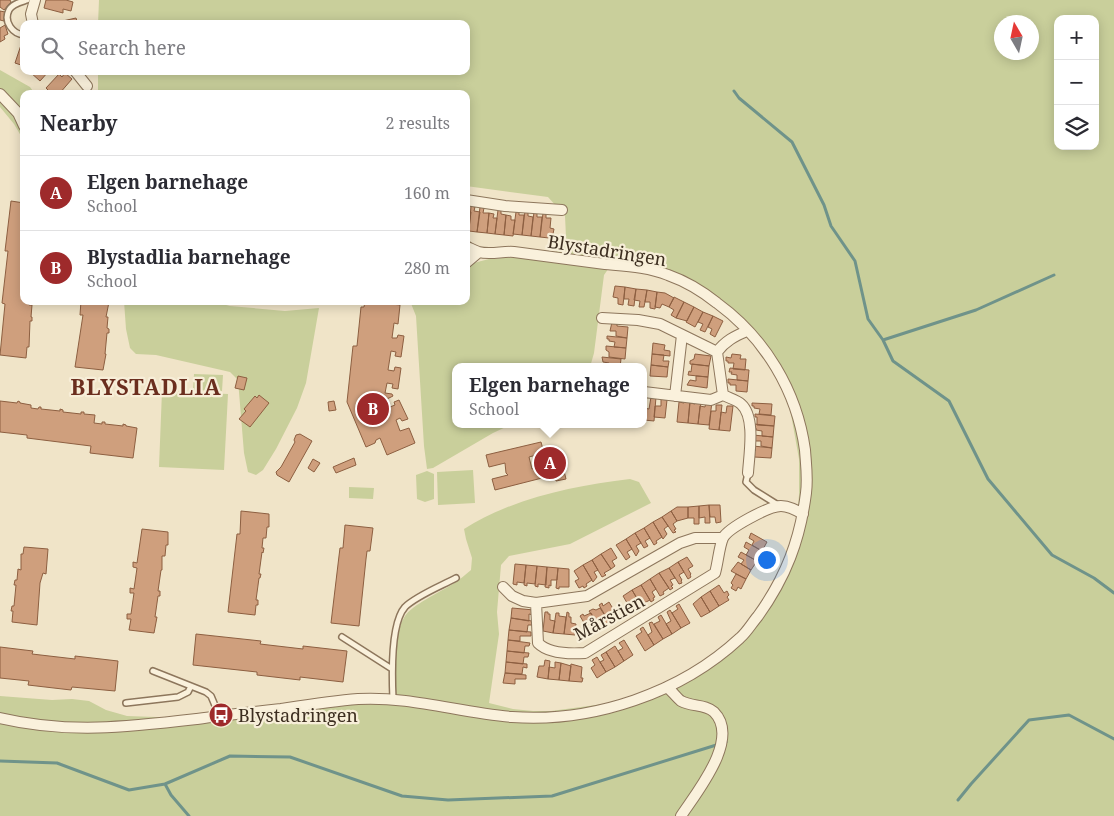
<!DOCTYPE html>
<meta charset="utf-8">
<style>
:root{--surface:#fff;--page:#f2f2f3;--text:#2b2b33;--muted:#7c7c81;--line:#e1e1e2;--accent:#9e2a2b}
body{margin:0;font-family:"Noto Serif",serif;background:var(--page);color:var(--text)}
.controls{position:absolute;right:15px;top:15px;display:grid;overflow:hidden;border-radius:10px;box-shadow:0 2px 12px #0003}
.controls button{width:45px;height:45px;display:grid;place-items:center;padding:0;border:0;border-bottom:1px solid var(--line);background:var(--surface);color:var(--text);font:25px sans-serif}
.compass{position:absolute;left:994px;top:15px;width:45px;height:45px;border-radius:50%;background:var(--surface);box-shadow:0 2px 12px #0003;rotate:351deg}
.you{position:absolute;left:766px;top:559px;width:18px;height:18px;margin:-12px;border:4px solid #fff;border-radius:50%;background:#1a73e8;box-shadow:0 0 0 8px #1a73e833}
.badge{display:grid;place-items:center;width:32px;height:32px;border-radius:50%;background:var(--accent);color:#fff;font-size:16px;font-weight:700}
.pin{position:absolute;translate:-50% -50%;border:2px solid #fff;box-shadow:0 1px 5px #0006}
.popup{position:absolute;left:452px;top:363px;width:195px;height:65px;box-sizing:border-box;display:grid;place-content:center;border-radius:10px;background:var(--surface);filter:drop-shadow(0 1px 4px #0005);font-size:16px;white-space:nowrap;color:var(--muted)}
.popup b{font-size:19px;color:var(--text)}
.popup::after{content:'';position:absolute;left:50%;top:100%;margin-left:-10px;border:10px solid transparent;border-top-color:var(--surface)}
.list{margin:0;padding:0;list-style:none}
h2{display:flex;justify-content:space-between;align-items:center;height:65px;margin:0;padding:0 20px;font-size:21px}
h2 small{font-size:16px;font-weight:400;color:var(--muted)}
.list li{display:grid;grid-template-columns:32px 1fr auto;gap:15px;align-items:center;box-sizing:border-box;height:75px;padding:0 20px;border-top:1px solid var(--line)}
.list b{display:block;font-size:19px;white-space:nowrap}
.list p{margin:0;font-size:16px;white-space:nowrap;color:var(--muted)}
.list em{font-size:16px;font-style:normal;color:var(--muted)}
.icon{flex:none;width:28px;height:28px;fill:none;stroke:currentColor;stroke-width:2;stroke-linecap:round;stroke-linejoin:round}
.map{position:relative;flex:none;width:1114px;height:816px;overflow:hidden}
.search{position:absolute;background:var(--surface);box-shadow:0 2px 12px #0003;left:20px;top:20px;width:450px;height:55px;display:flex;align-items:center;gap:12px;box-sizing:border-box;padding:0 18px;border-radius:10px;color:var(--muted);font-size:19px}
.panel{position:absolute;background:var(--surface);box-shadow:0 2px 12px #0003;left:20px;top:90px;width:450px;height:215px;border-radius:10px}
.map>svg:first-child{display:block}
.green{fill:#c9cf9b;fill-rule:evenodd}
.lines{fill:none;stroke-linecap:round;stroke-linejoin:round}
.stream{stroke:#6f938a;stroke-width:3}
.building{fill:#cf9f7d;stroke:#8d5f41}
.lane-casing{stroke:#8d765c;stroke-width:8}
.street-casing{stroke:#8d765c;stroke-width:12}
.lane{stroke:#faf1dc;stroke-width:5}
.street{stroke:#faf1dc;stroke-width:10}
.labels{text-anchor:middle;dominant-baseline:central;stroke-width:4.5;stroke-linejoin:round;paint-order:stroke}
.street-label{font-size:18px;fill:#3d2e20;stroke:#f7eed8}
.poi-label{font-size:18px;fill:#3d2e20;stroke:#f7eed8;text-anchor:start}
.district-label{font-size:22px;font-weight:bold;letter-spacing:1px;fill:#6b2e1e;stroke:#f7eed8}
</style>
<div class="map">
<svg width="1114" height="816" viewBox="0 0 1114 816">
<rect width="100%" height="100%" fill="#f0e4c8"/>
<path class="green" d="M99,0H1114V816H0V696L52,700L72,699L89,701L106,710L127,716L184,718L384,700C404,679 388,642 405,616C412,605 440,592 453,584C459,580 465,575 471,570L472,558L466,539L464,529C513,498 573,486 630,479L639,482L651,503L570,544L509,556L501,565L497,612L499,634L489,703L513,709L533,711H551L611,703L646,691L699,666L731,641L768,600L795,539L799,495V459L789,403L778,381L754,341L692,282L668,270L611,265L604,275L594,353L590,367H456V424H512L493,433L433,468L427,469L424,446L416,316L410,301H466V265L489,259L547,255L561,250L566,237L565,216L548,197L466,186V94H98V71H466V24H98ZM1058,19H1095V146H1058ZM1002,22H1032V52H1002Z
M0,70L30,87L35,94H24V141L14,124L0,107Z
M124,301H211L230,306L285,311L319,308L306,383L297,408L276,449L263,470L256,475L248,472L244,453L238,380L230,372L156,355L136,354L130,348L126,329Z
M194,374L223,375L222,391L193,390Z
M162,391L228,394L224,470L159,467Z
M473,470L475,503L438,505L437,472Z
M427,471L434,474V499L425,502L417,499L416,475Z
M349,487L374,488L373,499L349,498Z"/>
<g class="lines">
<path class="stream" d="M734,91L739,98L792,142L824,205L831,226L855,261L868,319L883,340L893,361L949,401L988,479L1052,555L1094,578L1114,593
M883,340L976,310L1054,275
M0,761L57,763L129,790L165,784L171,795L189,816
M165,784L230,756L290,757L402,796L448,800L552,796L726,742
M958,800L971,784L1029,720L1069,715L1114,739"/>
</g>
<path class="building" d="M0,0H10L11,2L4,10L0,7Z
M46,0H66L73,2L71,11L63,9V13L44,8Z
M0,11L5,12L4,21L0,20Z
M76,18L78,24H49Z
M5,25L8,34L4,36L5,39L0,42V28Z
M21,45L24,46V63L22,62L21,65L15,63Z
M31,71H49L40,81L30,72Z
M65,73L72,79L59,94H52L46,88L59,74L62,77Z
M11,201L24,203V301H29V305H32L31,317H32V321H30L29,347H27L26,358L0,355L5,304L2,303L8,251H5Z
M471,206L475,207L474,211L480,212L477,232L469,231Z
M480,207L484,208L483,213H489L487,233L477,232Z
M466,208L467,212H471L469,228H466Z
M498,210H501V214L506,215L504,235L495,234Z
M525,211H528V216L533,217L531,236L522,235Z
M516,212H519V215H524L522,235L513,234Z
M534,212L537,213V217H542L540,237L531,236Z
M489,213L494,214L493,218H497L495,234L487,233Z
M543,213L546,214V218H551L550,228L554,229L553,234H549V238L540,237Z
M506,215L511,216V220H515L513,236L504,235Z
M615,286L625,287L623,305L618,304V298L613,297Z
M625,287L636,289L634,306L628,305L629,299H624Z
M636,289L647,290L644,307H639L640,301L634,300Z
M647,290L657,292L655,309L650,308V302H645Z
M657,292L665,293L674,298L669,307L662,304L660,308L655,307Z
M674,297L684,302L676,318L671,315L674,310L669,307Z
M81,301L109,302L106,317H108L107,328L109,329V333H107L105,354H106L103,370L75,367L83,315H80Z
M365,301L400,305L398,324L394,323L392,338H397L398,335L404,336L401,357L395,356L396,352L391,351L388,370L394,371L395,367L401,368L398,389L392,388L393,384L387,383L385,393L392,394L393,396L387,399L390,407L395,405L394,402L399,400L408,419L402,421L400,418L396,420L400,431L409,428L415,443L387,455L380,438L376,440L375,443L366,447L347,402L353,346H357L361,307H364Z
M684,302L694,307L687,321L676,318Z
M694,307L703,312L695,327L686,322Z
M703,312L713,316L705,332L700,330L703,324L698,322Z
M713,316L723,321L715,337L710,334L712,329L708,327Z
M612,322L617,323V326L628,327L627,338L616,336V331H610Z
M607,336L627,338L626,348L614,347L615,342L609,341V339H607Z
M653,343L665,345L664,350L670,351V356L652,354Z
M606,346L626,348L625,359L609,357V352L606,350Z
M652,354L664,355L663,361H669L668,367L651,365Z
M695,354L711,356L709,366L690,364V361L694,359Z
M732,354L741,355L740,359H746L745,370L733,369L734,363H728V361H726V357L731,358Z
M602,357L621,359L620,367H608L609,363L603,362Z
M692,364L709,366L708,377L688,375L689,371L691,372Z
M651,365L668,367L667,377L650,376Z
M730,368L749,370L748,381L737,380V375L731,374L732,372H729Z
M238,376L247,378L244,390L235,388Z
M696,376L708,377L707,388L687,385L690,380L696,381Z
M728,379L748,381L747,392L736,391V385H730V383H728Z
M259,395L269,403L250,427L239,419L246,411L244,409L255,396L257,398Z
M651,397H656L654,421L644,420V408L649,409Z
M661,399L667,400L665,418L654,417L655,406H661Z
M684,399L690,400L688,423L677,422L679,402L684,403Z
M695,400L701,401L698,424L688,423L690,403L695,404Z
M0,401L17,403L18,401L20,402V403L31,405V408L38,409L39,407H41V409L60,411V409L63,410V412L81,414V412H84V414L95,415L94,423L102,424V422H105V424L123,426V424L126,425V426L137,428L133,458L90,453L91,446L27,438V435L0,432Z
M334,401L336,410L329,411L328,402Z
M706,401L712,402L709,425L698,424L700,406L705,407Z
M752,403L772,404L771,415L759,414L760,409L754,408V406H752Z
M716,405H722L719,430L709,429L711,411H716Z
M727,406H733L730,431L719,430L721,412L726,413Z
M755,414L775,416L774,426L757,425V417H755Z
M754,424L774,426L773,437L762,436V431L756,430V428H754Z
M300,434L312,441L289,482L277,475L276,472L281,467L295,442L294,440L296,435Z
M753,435L773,437L772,448L761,446V441H755Z
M541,442L544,453L529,457L532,469L543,466L546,477L495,490L492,479L508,475L506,473L505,463L489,467L486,455Z
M753,446L772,448L771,458L754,457V451L756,450L752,449Z
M558,453L560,463L550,465L548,455Z
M354,458L356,465L336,473L333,467Z
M313,459L320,463L314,472L308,468Z
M564,471L566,479L556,481L554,474Z
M709,505L710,523H705V517L699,518V506Z
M709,505H720L721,522L716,523L715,517H710Z
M699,506V524H694V518H688V507Z
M677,507H688V518L677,521L671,511Z
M241,511L269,514V527H267L266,538H263L262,548H264L263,553L262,552L259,574H261L260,578H259L256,600H258V605H256L255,615L228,612L237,534H240Z
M671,511L677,521L673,524L676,529L674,530L676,532L673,533L662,517Z
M662,517L668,526L664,529L667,534L663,539L653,522Z
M653,522L662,537L656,541L657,543L654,545L644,528Z
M345,525L373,528L370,551H367L366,559L359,626L331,623L339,556L340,548H343Z
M644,528L650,538L645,541L648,546L644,548L635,533Z
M142,529L168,532V545H166L165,556H162V570H161L158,591H160V596H158L155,617H157L154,633L129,630L131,619H127V614H131L134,593H130V588L134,589L137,568L133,567V562L137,563Z
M635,533L641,543L636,546L639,551L636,556L626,539Z
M751,533L767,542L762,551L752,545L754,541L749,538Z
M626,539L632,549L627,552L630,557L626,560L616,545Z
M746,542L762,551L757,561L746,555L749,550L744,547Z
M24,547L48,549L46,574L43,573L40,583L37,625L12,622L13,611H11L12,606H14L16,585H14L15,580H17L18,569L21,570V554H23Z
M611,548L617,558L612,561L615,566L611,569L601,554Z
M741,552L757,561L751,570L741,564L744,560L738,557Z
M601,554L611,569L604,573L606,575L602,577L592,560Z
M687,557L693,566L688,569L691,574L690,575L691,577L688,579L678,562Z
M592,560L598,570L594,572L597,577L593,582L583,565Z
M678,562L684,572L679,575L682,580L681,581L682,583L679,584L669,568Z
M738,562L751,570L746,579L731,571Z
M515,564L526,565L524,583L517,582V585L513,584Z
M526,565L537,566L535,584L527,583V586L524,585Z
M583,565L592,580L586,584L587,586L584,588L583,586L579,588L575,581L579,579L574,571Z
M537,566L547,567L546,585L538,584V587L535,586Z
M547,567L558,568L557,580H551V586L549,585V588L545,587Z
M558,568L569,569V587H559V589L556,588Z
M669,568L675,578L670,580L673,585L671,586L673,588L670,590L659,573Z
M659,573L669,588L663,592L664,594L660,596L650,579Z
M736,574L746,579L741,589L738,587L736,591L731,588L733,585L731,583Z
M650,579L656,589L652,592L655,597L653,598L654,600L651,602L641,585Z
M641,585L650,600L644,603L645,605L642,607L632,590Z
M719,585L724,593L727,591L729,595L727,597L729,600L719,606L710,591Z
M632,590L641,605L635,609L636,611L633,613L623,596Z
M710,591L719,606L710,612L701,597Z
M701,597L710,612L701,617L693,604Z
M609,602L618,617L609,622L599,605L602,603L603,606Z
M679,604L690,623L681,628L672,613L678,609L676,606Z
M512,608L534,610L533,615L529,614V621L511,618Z
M600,608L609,622L600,628L589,611L593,609L596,610Z
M670,610L681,628L672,634L666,624L671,621L667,612Z
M545,612H548V614H550V620L555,621L553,633L543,631Z
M567,612L569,613V617H571V623L576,624L575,635L564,634Z
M556,613H559V616L566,617L564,634L553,633Z
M591,613L600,628L590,633L580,616L583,614L584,616Z
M661,615L672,634L663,639L654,624L660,621L658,617Z
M511,618L532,621V625H528L527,632L509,630Z
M652,622L663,639L654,645L648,635L652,632L649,623Z
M643,627L654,645L645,651L636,636L642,632L640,629Z
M509,630L531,632V636H520V641L508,640Z
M196,634L261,641L260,644L303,649V646L347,651L343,682L300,677V680L257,675V672L193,665Z
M508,640L530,643L529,646H525L524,653L507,651Z
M624,640L633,655L624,661L618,651L623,648L619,643Z
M615,646L624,661L615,667L606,652Z
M0,647L33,651L32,654L75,659V656L118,661L115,691L72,687L71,690L28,685L29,681L0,678Z
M507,651L529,653L528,657H524L523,664L506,662Z
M606,652L615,667L606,672L600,662L604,660L601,655Z
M597,657L606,672L597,678L591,668L595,665L592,660Z
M545,660L550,661L548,679L537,677L539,666H544Z
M506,662L527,664V668L523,667L522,674L505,673Z
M555,662L561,663L559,680L548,679L549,667L555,668Z
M561,663L571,666L569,681L559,680Z
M571,664L582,667L581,678H583L582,682L569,681Z
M505,673L526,675V679H515V684L503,683Z"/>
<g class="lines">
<defs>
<path id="lane" d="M24,35C13,34 3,22 9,10C12,4 21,2 27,0
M748,473L746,482L754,490L778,505
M342,637L392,669
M153,671L206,692L211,696L219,715
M393,699C392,677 390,624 405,607C416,596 441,586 456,578
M126,703L178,697L188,692L191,686"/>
<path id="street" d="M33,24L31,14L35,0
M75,71L87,86
M0,94L18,113L24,126
M466,200L505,206L562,210
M466,263L479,252
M602,318L638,320L660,324L717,352L723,395L711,400L644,392
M717,352C725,341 735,336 747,331
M723,395C729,398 737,400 741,404C756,417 749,455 748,473
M675,396L682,335
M503,587L512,596L523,601L536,603L587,596L680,543L695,538H723
M536,603L538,643C549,654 570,654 585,653L715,573C718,563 719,547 723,538C728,528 769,506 781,506C789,506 796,510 803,514
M667,687C672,691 676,697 681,701C692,707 705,704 714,712C741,739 696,793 681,816
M0,718C68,734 128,727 197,719C225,715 253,712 281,709C307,705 332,701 358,699C411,696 460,713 512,717C593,723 681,693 740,638C747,632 752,623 758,616C786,577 800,540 806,493C808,478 806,465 805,450C797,391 765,338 717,303C702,291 685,281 668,275C648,267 626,266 605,264C575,260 545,256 514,252C503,251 490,255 479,252C478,252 467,247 466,246"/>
</defs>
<use href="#lane" class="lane-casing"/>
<use href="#street" class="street-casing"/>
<use href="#lane" class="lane"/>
<use href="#street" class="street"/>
</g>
<defs>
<symbol id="bus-disc" viewBox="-11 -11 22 22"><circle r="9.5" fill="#9e2a2b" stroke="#f7eed8"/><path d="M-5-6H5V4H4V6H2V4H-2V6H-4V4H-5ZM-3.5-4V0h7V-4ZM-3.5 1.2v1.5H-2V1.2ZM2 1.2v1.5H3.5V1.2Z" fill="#fff"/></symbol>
</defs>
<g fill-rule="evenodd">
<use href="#bus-disc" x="207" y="701" width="28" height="28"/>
</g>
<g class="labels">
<g class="street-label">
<text transform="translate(607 250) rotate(9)">Blystadringen</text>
<text transform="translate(609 617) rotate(-28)">Mårstien</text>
</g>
<g class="poi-label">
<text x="238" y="715">Blystadringen</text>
</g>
<g class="district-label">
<text x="146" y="386">BLYSTADLIA</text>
</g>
</g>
</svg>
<div class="controls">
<button>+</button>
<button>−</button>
<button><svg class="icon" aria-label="layers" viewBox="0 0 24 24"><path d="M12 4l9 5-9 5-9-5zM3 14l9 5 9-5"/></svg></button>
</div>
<svg class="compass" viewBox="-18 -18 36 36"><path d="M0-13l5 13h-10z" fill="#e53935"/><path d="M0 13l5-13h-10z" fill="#7c7c81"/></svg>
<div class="you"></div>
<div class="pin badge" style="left:550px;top:463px">A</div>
<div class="popup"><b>Elgen barnehage</b>School</div>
<div class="pin badge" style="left:373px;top:409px">B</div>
<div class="search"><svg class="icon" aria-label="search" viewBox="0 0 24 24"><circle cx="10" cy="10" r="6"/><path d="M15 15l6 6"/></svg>Search here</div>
<section class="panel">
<h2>Nearby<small>2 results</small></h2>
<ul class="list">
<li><span class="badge">A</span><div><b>Elgen barnehage</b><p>School</p></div><em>160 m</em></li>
<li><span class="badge">B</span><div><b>Blystadlia barnehage</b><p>School</p></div><em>280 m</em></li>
</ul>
</section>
</div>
